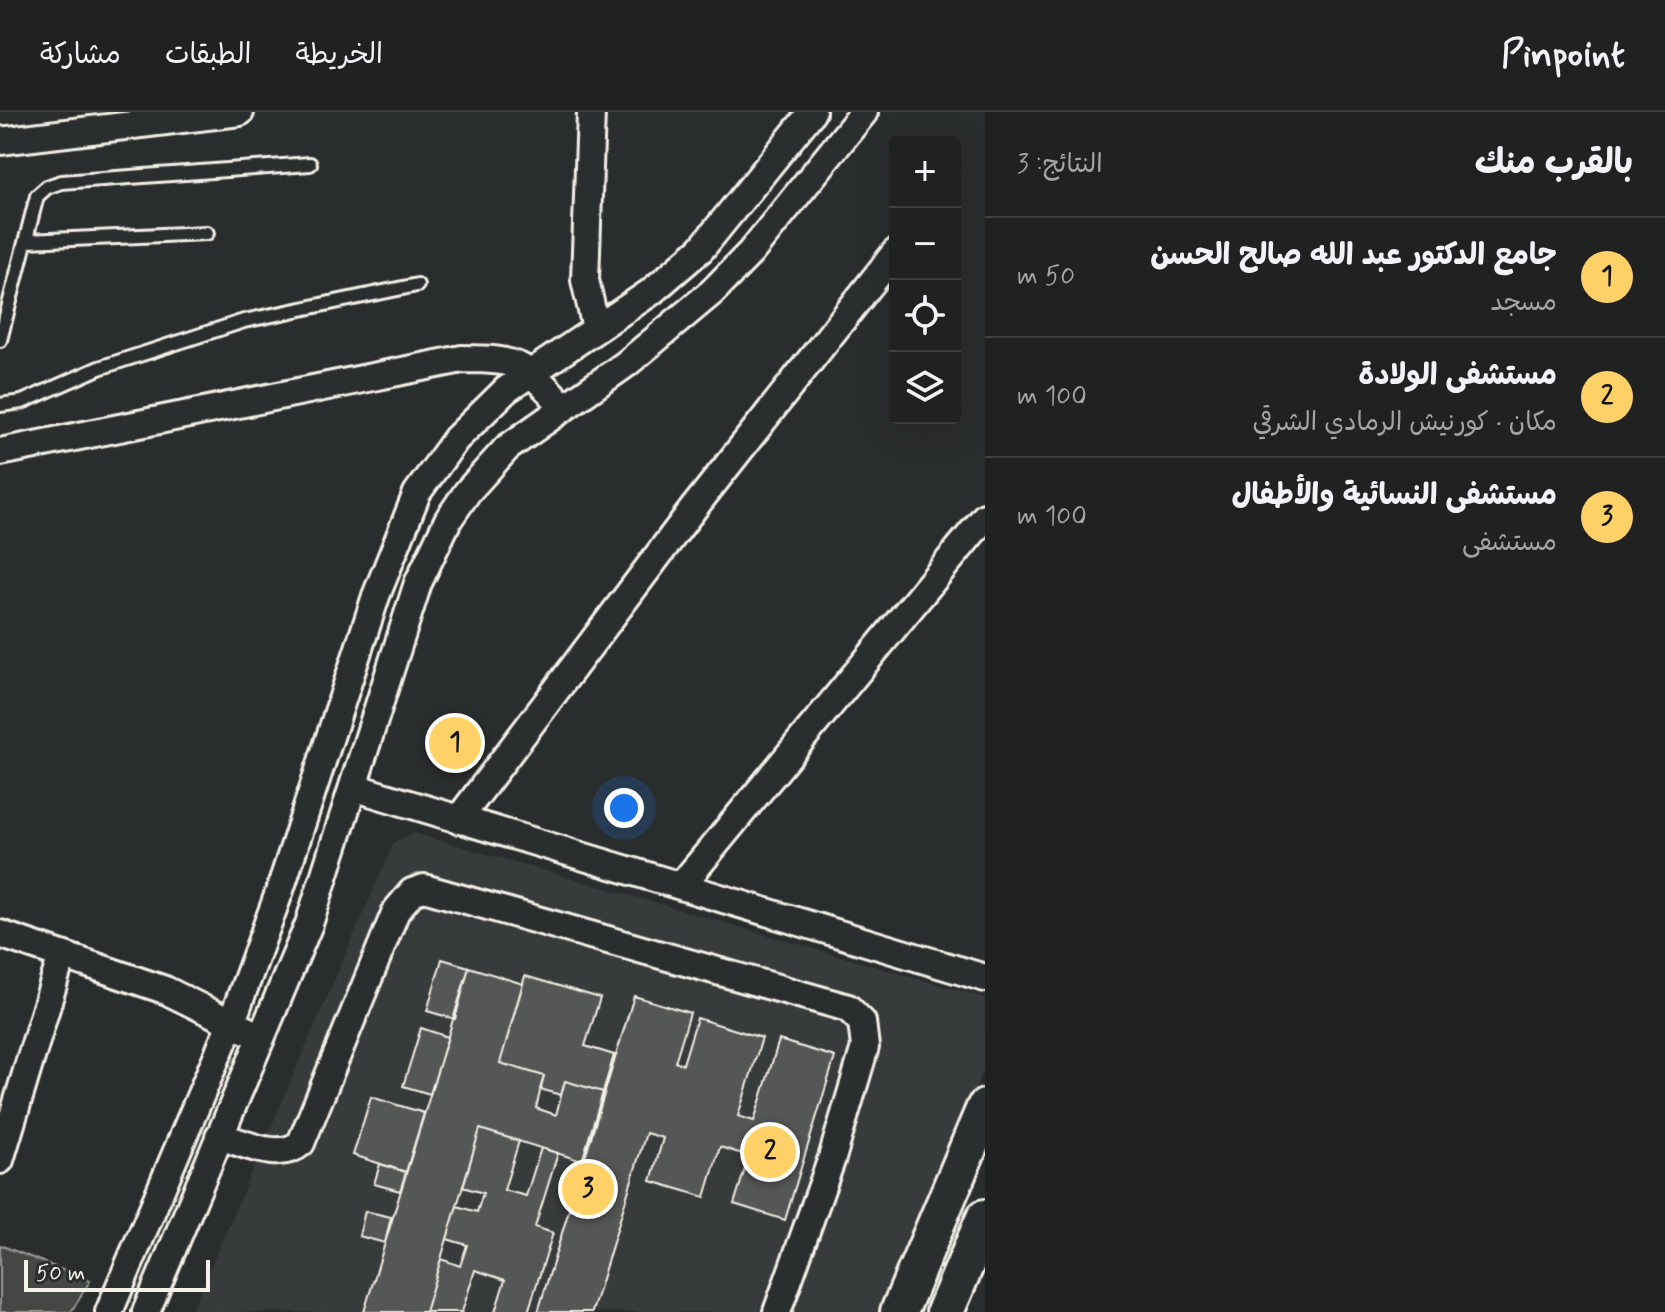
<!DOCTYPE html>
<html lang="ar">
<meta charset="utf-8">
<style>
:root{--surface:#202222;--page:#2d2f2f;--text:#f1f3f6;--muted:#a2a4a5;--line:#3d3f40;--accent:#ffd166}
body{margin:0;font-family:Mynerve,"Playpen Sans Arabic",sans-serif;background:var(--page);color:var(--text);direction:rtl}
.controls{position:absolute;right:24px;top:24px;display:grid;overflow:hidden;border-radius:8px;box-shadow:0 8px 32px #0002}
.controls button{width:72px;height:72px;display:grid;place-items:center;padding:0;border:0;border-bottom:2px solid var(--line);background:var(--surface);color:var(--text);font:40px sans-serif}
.scale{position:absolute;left:24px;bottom:20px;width:186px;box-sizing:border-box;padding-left:8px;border:4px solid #f4f1e8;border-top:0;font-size:22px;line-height:28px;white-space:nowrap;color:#f4f1e8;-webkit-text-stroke:6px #2a2d2e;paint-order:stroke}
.you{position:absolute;left:624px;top:696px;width:28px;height:28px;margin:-20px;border:6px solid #fff;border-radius:50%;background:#1a73e8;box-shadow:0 0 0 12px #1a73e833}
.badge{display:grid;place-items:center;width:52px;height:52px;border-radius:50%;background:var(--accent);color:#111;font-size:26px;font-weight:700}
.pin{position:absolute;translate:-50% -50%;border:4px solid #fff;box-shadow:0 2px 8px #0006}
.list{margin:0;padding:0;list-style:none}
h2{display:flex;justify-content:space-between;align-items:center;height:104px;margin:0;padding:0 32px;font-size:34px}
h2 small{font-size:26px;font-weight:400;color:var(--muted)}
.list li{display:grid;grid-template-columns:52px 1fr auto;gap:24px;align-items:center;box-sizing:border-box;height:120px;padding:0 32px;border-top:2px solid var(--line)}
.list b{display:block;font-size:30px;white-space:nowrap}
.list p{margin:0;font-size:26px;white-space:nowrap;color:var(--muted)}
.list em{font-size:26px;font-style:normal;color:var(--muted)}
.icon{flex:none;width:44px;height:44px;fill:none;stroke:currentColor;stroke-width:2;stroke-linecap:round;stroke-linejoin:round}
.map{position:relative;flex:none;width:985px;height:1200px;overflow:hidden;direction:ltr}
header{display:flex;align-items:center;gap:48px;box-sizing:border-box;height:112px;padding:0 40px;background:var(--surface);border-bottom:2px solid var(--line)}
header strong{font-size:38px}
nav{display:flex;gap:44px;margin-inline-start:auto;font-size:28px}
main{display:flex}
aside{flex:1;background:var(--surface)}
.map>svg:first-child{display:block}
.built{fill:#373a3a}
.green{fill:#444645;stroke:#9c9c96;stroke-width:2}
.building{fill:#555756;stroke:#f4f1e8;stroke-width:2}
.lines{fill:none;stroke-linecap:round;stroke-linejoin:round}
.service-casing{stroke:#f4f1e8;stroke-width:18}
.minor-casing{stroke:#f4f1e8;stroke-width:32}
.secondary-casing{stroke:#f4f1e8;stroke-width:42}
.service{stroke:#2a2d2e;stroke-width:12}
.minor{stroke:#2a2d2e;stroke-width:26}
.secondary{stroke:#2a2d2e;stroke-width:36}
</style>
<header>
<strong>Pinpoint</strong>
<nav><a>الخريطة</a><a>الطبقات</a><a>مشاركة</a></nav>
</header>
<main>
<aside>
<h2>بالقرب منك<small>النتائج: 3</small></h2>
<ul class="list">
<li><span class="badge">1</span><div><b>جامع الدكتور عبد الله صالح الحسن</b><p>مسجد</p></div><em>50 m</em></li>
<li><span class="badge">2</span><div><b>مستشفى الولادة</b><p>مكان · كورنيش الرمادي الشرقي</p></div><em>100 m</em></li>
<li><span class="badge">3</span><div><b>مستشفى النسائية والأطفال</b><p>مستشفى</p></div><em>100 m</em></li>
</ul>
</aside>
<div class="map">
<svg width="985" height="1200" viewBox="0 0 985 1200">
<rect width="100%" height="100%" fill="#2a2d2e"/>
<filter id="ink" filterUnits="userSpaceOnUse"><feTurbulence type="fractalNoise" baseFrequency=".0125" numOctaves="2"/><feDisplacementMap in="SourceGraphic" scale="16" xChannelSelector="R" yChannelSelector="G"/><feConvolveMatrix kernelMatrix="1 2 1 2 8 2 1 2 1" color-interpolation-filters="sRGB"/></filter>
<g filter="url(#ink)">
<path class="built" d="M414,721L985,886V954L879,1200H191L394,730Z"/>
<path class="green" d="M0,1133L90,1169L71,1200H0Z"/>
<path class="building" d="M442,847L469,855L455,907L427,899Z
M469,855L523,872L500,951L544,964L536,996L556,1003L565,969L603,980L582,1049L480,1017L425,1200H364Z
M525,864L600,886L585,934L614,943L603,980L565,969L561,983L540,977L544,964L500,951Z
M634,884L690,901L675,950L683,952L697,906L762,926L738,1004L754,1009L779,928L835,945L785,1108L734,1092L749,1044L720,1035L705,1085L651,1069L663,1026L646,1021L592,1200H538Z
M421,916L448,925L430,982L403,974Z
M371,985L424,1001L406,1060L353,1043Z
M480,1017L519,1029L504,1078L526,1084L541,1036L558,1041L535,1115L553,1121L528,1200H495L505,1168L475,1158L462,1200H425L441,1147L460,1154L467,1133L447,1127L457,1094L477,1100L483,1081L463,1075Z
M380,1052L406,1060L400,1079L374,1072Z
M365,1099L391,1105L385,1131L359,1124Z"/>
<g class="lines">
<defs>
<path id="service" d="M27,129L207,121
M0,228L37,84L47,75L61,70L310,52
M0,293L22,290L99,256L244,209L417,173"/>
<path id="minor" d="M591,0L585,168L596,216
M0,29L240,0
M0,340L462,247C519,247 525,252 563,294
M353,675L985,866
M458,708L693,397L895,141
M681,774L985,405
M0,822L165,878L246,918
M219,1024C244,1031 279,1050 301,1031L396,799L412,780L424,776L848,896L862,910L865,935L832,1046L777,1200
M0,1048L62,843
M109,1200L232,909L280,778L376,484L417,381L456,327L506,278L651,180L701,137L812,0
M146,1200L309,812L418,471L448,408L468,379L507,336L626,252L712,180L751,140L864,0"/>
<path id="secondary" d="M899,1200L985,996
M945,1200L985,1106"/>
</defs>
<use href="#service" class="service-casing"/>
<use href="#minor" class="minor-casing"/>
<use href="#secondary" class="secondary-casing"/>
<use href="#service" class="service"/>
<use href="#minor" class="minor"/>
<use href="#secondary" class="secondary"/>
</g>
</g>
</svg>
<div class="controls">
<button>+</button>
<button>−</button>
<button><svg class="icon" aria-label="locate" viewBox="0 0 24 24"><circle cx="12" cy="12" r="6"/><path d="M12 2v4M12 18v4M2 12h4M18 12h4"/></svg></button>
<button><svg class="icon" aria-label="layers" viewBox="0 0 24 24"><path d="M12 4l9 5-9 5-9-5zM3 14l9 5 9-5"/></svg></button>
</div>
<div class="scale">50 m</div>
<div class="you"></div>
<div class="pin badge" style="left:455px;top:631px">1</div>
<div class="pin badge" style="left:770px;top:1040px">2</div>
<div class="pin badge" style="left:588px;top:1077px">3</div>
</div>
</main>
